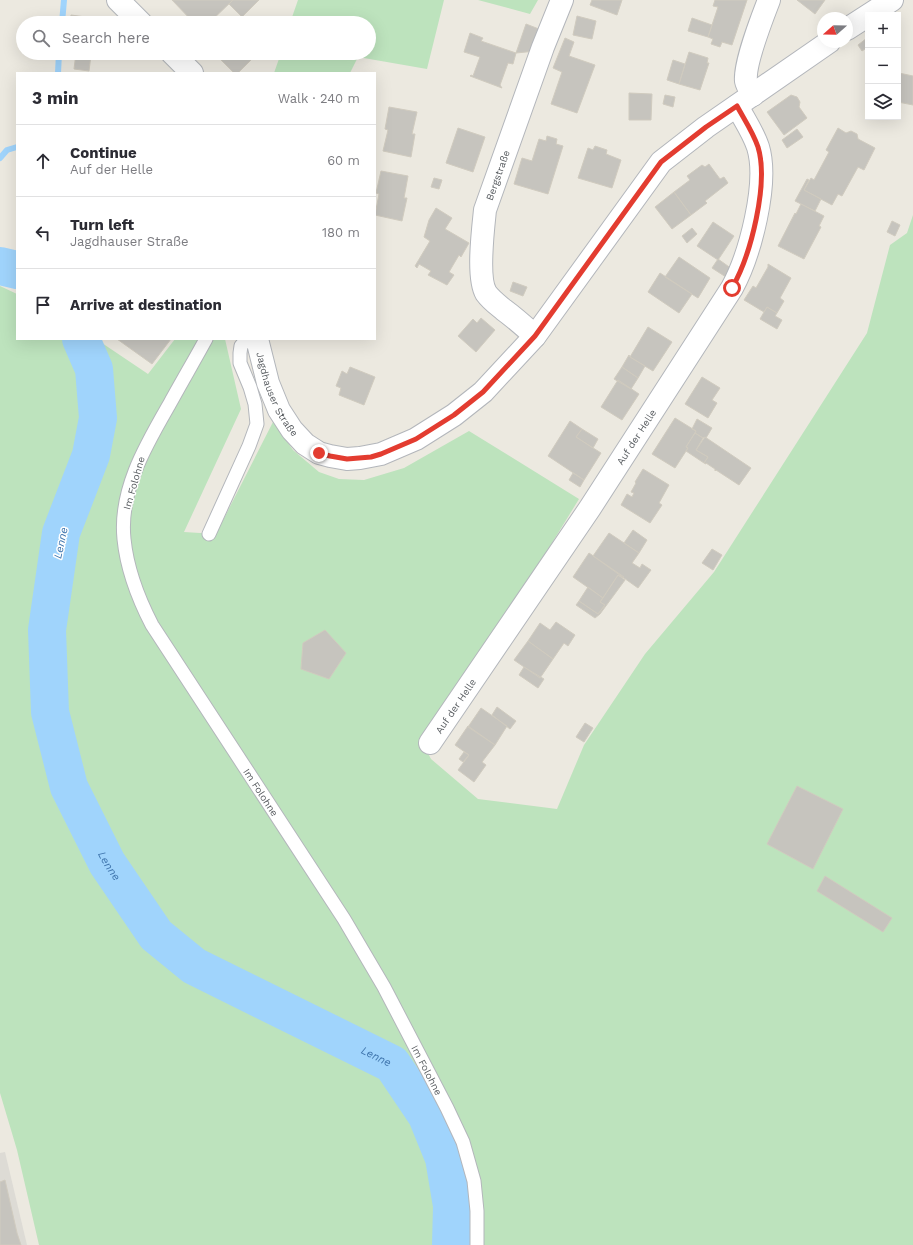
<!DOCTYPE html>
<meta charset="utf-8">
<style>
:root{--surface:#fff;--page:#f7f7f7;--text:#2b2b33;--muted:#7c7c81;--line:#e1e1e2}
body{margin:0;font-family:"Work Sans",sans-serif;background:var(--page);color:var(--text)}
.controls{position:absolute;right:12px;top:12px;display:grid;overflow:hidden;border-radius:0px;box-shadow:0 4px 16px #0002}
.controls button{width:36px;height:36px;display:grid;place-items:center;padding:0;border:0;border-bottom:1px solid var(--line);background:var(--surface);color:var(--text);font:20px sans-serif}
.compass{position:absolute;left:817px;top:12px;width:36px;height:36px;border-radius:50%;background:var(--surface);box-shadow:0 4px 16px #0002;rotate:250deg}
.stop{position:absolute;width:12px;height:12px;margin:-9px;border:3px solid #e33c30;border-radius:50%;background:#fff}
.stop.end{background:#e33c30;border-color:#fff;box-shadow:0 1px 4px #0008}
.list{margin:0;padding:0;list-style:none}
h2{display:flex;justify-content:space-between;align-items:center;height:52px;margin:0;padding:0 16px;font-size:17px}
h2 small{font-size:13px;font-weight:400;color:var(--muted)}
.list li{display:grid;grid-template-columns:26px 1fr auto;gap:12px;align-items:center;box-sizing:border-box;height:72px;padding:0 16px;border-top:1px solid var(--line)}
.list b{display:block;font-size:15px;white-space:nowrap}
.list p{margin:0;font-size:13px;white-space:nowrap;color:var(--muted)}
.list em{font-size:13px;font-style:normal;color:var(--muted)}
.icon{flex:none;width:22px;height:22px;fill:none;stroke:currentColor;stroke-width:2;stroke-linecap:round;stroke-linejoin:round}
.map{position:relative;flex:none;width:913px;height:1245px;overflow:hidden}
.search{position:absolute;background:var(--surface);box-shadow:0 4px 16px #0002;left:16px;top:16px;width:360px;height:44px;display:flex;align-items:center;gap:10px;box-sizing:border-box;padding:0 14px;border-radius:22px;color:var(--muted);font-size:15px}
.panel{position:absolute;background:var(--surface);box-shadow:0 4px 16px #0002;left:16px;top:72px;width:360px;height:268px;border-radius:0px}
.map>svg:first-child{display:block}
.industrial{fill:#dddbd5}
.green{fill:#bde3bd}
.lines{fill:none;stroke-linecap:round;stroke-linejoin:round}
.stream{stroke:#a0d4fc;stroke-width:6}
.river{stroke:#a0d4fc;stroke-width:38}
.building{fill:#c6c4be;stroke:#d0cbbf}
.lane-casing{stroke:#b3b6bb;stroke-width:15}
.street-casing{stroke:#b3b6bb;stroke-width:24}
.lane{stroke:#fff;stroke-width:13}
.street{stroke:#fff;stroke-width:22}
.route{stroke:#e33c30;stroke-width:5}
.labels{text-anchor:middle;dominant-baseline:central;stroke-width:3;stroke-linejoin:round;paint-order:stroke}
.street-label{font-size:10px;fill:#595d61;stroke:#fff}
.water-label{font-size:11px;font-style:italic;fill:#3f75ad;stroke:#fff}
</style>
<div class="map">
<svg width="913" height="1245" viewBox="0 0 913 1245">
<rect width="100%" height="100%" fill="#ece9e0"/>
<path class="industrial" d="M5,1152L27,1245H0V1153Z"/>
<path class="green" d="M298,0H444L427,69L358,57L350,73H274L281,53H369V23H290Z
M478,0H538L530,14Z
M913,215V1245H469L467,1240L468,1245H39L17,1150L0,1093V286L17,294V339H96L148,374L175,339H225L241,409L184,532L216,534L273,422L293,450L319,472L339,479L364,480L404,468L469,431L579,499L504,621L421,740L431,759L478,799L557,809L584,745L645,654L714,572L867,333L890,245L907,233Z"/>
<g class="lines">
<path class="stream" d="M62,23L64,0
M58,73L59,53
M0,158L7,150L17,147"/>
<g class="river">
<path d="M0,266L17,270"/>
<path id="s1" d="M81,339L94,369L98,418L91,455L61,533L47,630L50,712L69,787L107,863L156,935L194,966L392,1064L427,1116L444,1158L452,1206L451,1245"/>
</g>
</g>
<path class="building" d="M172,0H233L209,23H194Z
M233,0H259L242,17L229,4Z
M592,0H622L617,15L590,5Z
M715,0H747L732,45L722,42L720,47L711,44L713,39L708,37L718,7L713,6Z
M797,0H825L815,14Z
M71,15L93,18L92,23H70Z
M577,16L596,21L592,39L573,35Z
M692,18L712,25L708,37L688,31Z
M526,24L544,31L536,51L516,53Z
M470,33L483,38L481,41L516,53L513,64L508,63L500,85L502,88L470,76L471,75L473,76L480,57L464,52Z
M565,38L574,42L569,56L595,65L577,113L551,104L562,72L553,68Z
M867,38L868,40V47L862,51L858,45Z
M689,52L708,58L707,63H709L700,90L679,84Z
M76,53L91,55L89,71L74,69Z
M217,53H258L238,73H234L216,55Z
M673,60L685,64L679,84L667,80Z
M899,73L913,76V105L898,102V79Z
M629,93L652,94L651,120H629Z
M665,95L675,97L673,107L663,104Z
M791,95L797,97L800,102L799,107L807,118L784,135L767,112Z
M389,107L417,112L412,134H415L411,157L383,151L388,130L385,129Z
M458,128L485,137L473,172L446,163Z
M838,128L846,133L851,131L857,134L858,139L875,148L864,170L858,167L842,196L838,194L832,205L804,190L811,178L814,180L829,152L826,150Z
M797,129L803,137L787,148L782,140Z
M547,136L557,139L556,144L563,146L548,194L514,184L522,158L532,161L539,139L546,141Z
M595,146L607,150L606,154L621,160L612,188L578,178L588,148L593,150Z
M709,164L720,179L724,177L728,183L705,201L707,203L691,215L674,192L690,180L687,176L702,165L705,167Z
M381,171L408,176L404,198H407L402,221L375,215L379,194L376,193Z
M434,178L442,180L439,189L431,187Z
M807,179L809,180L804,190L821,199L815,211L795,201Z
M674,192L691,215L672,229L655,207Z
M801,204L824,216L819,226L821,227L804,259L778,246L795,213L796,214Z
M436,208L452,218L445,229L469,243L461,257L459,255L449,272L454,275L447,285L428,275L431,271L419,264L417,268L415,266L430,241L424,237L429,220Z
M892,221L900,225L895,236L887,232Z
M713,222L734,236L718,260L697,246Z
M692,228L697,234L687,243L682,236Z
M679,257L710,278L698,298L665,277Z
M718,259L732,269L729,279L712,268Z
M768,264L791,278L780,298L784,301L777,313L767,307L764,312L744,300L753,286L756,288L768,267Z
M660,273L692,294L679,313L648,292Z
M513,282L527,287L523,296L510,291Z
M767,307L777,313L775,316L782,320L777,329L760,319Z
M481,318L495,330L476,352L458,336L473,319L477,323Z
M648,327L672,342L653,371L630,357Z
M117,339H171L152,364Z
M629,355L630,357L645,366L638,378L622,367Z
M350,367L375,377L364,405L339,395L341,388L336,386L342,371L347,374Z
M622,367L638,378L631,389L614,379Z
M702,377L720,388L712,400L717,403L708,418L685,404Z
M618,380L639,394L622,420L601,407Z
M675,418L696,431L686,447L688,448L675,468L652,454Z
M697,419L712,428L706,438L705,437L703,438L695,433L696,431L692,429Z
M570,421L582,429L576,437L601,453L584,480L548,456Z
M582,429L598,439L593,448L576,437Z
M695,433L703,438L696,450L708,457L704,463L686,451L688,448L686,447Z
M705,437L751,468L739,485L716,470L715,471V469L706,463V464L704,463L708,457L696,450Z
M643,469L669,485L659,503L662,505L650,523L621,505L627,494L632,497L634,493L631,492L636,483L635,482Z
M573,473L584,480L580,487L569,480Z
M633,530L647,540L639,553L624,543Z
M609,533L639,553L632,563L640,568L642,564L651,570L638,588L593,556Z
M712,549L722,555L713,570L702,563Z
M589,553L624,577L623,578L618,575L603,598L573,577Z
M618,575L625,580L600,614L595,618L576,605L579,601L598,614L605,605L600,602Z
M588,587L603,598L600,602L605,605L598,614L579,601Z
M556,622L575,635L568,646L564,643L553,659L528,641L540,623L550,630Z
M325,630L346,653L329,679L301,669L303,643Z
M528,641L553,659L540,678L514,660Z
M524,667L544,679L538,688L519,675Z
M497,707L516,721L510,729L492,715Z
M481,708L507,726L495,745L468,727Z
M585,723L593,728L584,742L576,737Z
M468,726L495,745L482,762L486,765L474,782L458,770L469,755L455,745Z
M464,752L469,755L463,762L459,759Z
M797,786L843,809L813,869L767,844Z
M825,876L892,918L883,932L817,891Z
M5,1180L17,1233L21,1245H0V1182Z"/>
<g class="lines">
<defs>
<g id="lane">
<path id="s2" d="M206,339C194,361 181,383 169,405C146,445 119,490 124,539C127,569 138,598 152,625L344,919L384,987L447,1108L463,1142L474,1181L477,1211V1245"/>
<path d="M209,534L249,446L257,424L255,404L250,387L240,363V353L241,346L247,339"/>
</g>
<g id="street">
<path d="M118,0L141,23"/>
<path d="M847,29L892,0"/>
<path d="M172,53L192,73"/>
<path d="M753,95C750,90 747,86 746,81C744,64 762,18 769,0"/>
<path id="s3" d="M535,336C525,327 515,318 504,310C498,305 491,300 486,293C477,278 483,229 485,210L543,47L562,0"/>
<path id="s4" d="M257,339L268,383L279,410L292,430L305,444L319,453L330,456L347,459L360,458L381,454L416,439L454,415L483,392L535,336L661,162L706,127L829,42"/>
<path id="s5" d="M430,743L590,508L732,288C750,255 769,183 758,147C753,132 744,119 737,106"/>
</g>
</defs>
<use href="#lane" class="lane-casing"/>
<use href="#street" class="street-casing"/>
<use href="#lane" class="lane"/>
<use href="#street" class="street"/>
</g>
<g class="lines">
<path class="route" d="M319,453L330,456L347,459L371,457L381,454L416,439L454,415L483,392L535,336L661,162L706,127L737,106C744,119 753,132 758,147C769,183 751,255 732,288"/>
</g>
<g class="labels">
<g class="street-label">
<text stroke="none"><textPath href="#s3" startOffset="186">Bergstraße</textPath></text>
<text stroke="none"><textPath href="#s4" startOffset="59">Jagdhauser Straße</textPath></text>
<text stroke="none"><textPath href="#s5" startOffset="369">Auf der Helle</textPath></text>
<text transform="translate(134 483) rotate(-74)">Im Folohne</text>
<text stroke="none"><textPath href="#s5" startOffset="45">Auf der Helle</textPath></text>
<text stroke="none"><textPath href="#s2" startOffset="510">Im Folohne</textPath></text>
<text stroke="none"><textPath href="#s2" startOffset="834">Im Folohne</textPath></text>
</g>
<g class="water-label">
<text transform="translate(61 543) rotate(-78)">Lenne</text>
<text stroke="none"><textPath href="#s1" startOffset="549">Lenne</textPath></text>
<text stroke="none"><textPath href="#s1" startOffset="885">Lenne</textPath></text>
</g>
</g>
</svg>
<div class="controls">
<button>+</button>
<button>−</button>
<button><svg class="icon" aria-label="layers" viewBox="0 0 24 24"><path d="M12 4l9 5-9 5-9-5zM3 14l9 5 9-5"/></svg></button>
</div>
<svg class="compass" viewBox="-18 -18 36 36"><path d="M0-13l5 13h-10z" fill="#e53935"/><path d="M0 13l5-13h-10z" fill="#7c7c81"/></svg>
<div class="stop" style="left:732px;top:288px"></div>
<div class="stop end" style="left:319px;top:453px"></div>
<div class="search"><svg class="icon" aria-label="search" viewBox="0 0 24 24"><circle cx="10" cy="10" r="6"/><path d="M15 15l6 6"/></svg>Search here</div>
<section class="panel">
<h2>3 min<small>Walk · 240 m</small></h2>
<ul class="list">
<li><svg class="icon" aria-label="ahead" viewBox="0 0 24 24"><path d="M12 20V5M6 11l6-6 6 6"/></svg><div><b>Continue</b><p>Auf der Helle</p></div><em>60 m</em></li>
<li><svg class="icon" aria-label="left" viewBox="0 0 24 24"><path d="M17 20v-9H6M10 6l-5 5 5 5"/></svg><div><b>Turn left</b><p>Jagdhauser Straße</p></div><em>180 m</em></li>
<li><svg class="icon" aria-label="arrive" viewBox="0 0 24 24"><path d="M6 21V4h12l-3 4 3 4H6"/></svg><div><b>Arrive at destination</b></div></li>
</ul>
</section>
</div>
